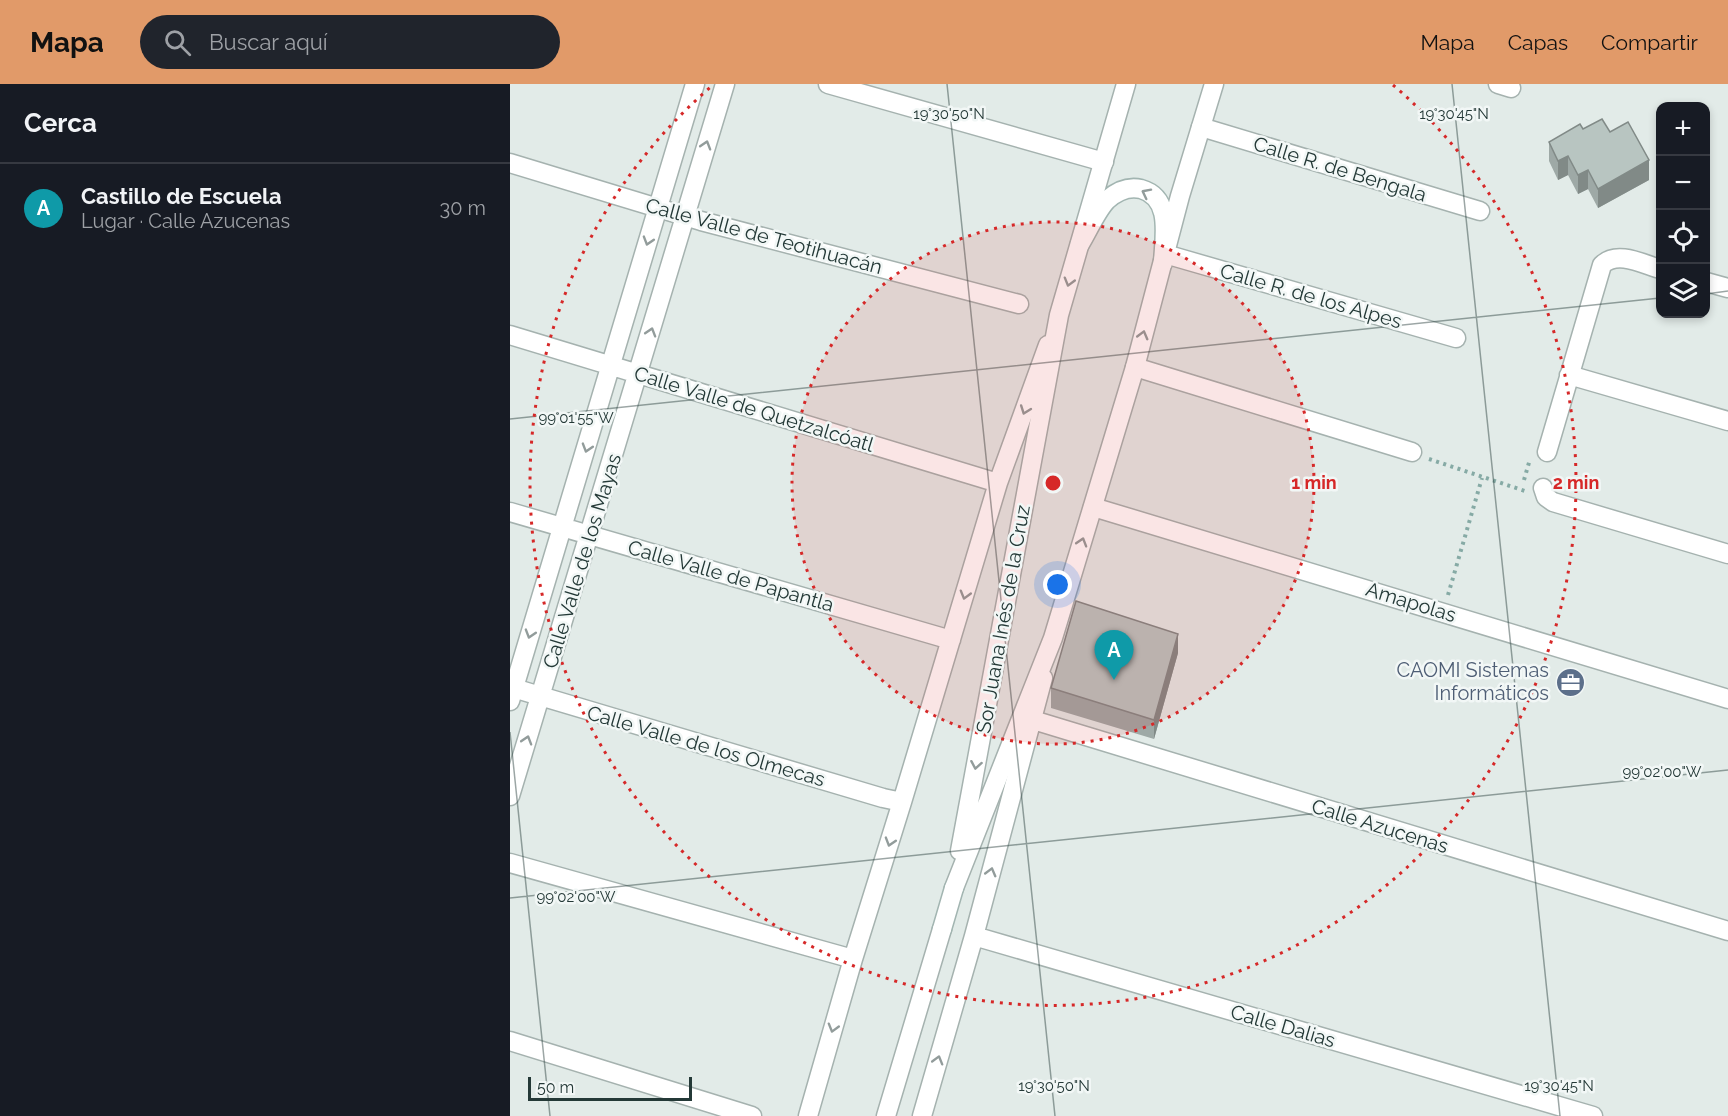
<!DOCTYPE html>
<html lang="es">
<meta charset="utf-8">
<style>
:root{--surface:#171b24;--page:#20242c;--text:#f1f3f6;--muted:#9ea1a6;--line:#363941;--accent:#e19a69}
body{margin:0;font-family:Raleway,sans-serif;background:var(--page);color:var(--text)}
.controls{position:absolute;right:18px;top:18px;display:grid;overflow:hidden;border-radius:12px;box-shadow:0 3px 9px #0003}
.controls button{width:54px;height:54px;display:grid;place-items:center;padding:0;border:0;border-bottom:2px solid var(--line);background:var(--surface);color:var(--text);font:30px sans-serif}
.scale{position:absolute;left:18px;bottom:15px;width:164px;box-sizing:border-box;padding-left:6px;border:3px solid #243937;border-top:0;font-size:16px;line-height:21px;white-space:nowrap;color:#243937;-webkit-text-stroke:4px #f2f7f6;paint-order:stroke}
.you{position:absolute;left:548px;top:501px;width:21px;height:21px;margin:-15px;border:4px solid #fff;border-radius:50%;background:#1a73e8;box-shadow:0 0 0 9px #1a73e833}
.badge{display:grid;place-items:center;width:39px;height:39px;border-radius:50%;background:var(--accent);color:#fff;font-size:20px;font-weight:700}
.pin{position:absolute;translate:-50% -50px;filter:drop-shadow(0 2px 3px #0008)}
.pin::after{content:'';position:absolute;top:32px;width:21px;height:18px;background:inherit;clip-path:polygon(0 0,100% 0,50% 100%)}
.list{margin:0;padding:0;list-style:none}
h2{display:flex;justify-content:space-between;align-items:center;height:78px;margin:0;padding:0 24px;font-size:26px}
h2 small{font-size:20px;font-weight:400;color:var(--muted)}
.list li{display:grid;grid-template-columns:39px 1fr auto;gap:18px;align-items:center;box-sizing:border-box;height:90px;padding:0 24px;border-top:2px solid var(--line)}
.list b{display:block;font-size:22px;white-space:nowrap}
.list p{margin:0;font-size:20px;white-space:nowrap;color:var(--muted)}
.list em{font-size:20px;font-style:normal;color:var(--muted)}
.icon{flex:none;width:33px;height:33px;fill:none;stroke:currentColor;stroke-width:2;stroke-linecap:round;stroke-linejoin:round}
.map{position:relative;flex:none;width:1218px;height:1032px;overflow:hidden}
header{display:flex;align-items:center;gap:36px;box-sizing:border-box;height:84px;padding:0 30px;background:var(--accent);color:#111}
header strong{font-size:28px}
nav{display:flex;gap:33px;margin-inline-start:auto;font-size:21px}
.search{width:420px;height:54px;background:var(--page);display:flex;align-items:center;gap:15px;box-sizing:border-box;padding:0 21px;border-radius:33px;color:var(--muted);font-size:22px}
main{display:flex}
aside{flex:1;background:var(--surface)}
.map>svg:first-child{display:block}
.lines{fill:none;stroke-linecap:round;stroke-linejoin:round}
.minor-casing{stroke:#a5b2af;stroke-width:21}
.tertiary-casing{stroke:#a5b2af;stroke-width:21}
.secondary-casing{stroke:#a2b5b1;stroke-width:21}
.path{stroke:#86aaa5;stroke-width:4;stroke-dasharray:3 4.5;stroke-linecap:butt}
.minor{stroke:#fff;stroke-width:18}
.tertiary{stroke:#fff;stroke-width:18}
.secondary{stroke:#fff;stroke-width:18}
.wall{fill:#9ea9a6}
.shaded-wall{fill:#818a87}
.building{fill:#b8c5c1;stroke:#818a87;stroke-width:1.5}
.oneway{stroke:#929c9b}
.ticks{fill:none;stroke:#243937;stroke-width:1.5;stroke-opacity:0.45}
.ring{fill:none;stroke:#d62828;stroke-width:3;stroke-dasharray:3 6}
.labels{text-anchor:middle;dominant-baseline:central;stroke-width:5;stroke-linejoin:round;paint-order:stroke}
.street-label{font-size:20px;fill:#243937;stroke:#f2f7f6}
.service-label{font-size:20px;fill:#4e5e75;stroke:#f2f7f6;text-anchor:end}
.ticks-label{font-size:15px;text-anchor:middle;fill:#243937;stroke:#f2f7f6;stroke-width:5;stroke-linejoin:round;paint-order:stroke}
.centre{fill:#d62828;stroke:#f2f7f6;stroke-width:3}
.ring-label{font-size:18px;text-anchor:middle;font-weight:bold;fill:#d62828;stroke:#f2f7f6;stroke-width:5;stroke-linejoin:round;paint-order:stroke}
</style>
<header>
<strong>Mapa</strong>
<div class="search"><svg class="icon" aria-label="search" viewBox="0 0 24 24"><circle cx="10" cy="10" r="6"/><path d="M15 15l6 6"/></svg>Buscar aquí</div>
<nav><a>Mapa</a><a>Capas</a><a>Compartir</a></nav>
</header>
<main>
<aside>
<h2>Cerca<small></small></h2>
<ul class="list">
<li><span class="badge" style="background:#0f9aa8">A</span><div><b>Castillo de Escuela</b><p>Lugar · Calle Azucenas</p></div><em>30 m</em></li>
</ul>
</aside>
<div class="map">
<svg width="1218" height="1032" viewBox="0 0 1218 1032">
<rect width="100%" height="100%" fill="#e2ebe8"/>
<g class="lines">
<defs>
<path id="minor" d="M318,0L594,78
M988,0L1001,4
M691,43L970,127
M0,79L191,137L509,220
M655,170L946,254
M1196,198L1218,204
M0,251L488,399
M625,283L902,368
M1059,291L1218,337
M1037,368L1092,181C1107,166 1133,180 1150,185
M1033,404L1036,413L1043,418L1218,470
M583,423L1218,615
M0,428L441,556
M0,603L373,714L392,718
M0,617L185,0
M523,636L1218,847
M0,712L215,0
M0,779L343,875
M464,852L1083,1032
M0,957L242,1032
M298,1032L343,875L392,718L488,399L538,261
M412,1032L464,852L533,594"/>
<path id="tertiary" d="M450,767L549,231L616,0
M444,804L543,554L625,283L670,112L704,0
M376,1032L432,845"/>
<path id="secondary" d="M570,160C578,147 587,126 597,116C607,107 618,102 631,105C663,114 654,154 653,179
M432,845L444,804"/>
</defs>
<use href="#minor" class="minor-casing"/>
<use href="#tertiary" class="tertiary-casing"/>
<use href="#secondary" class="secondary-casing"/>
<path class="path" d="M919,375L1015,407
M1014,396L1020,375
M938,511L972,394"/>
<use href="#minor" class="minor"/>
<use href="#tertiary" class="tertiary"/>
<use href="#secondary" class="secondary"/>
</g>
<path class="wall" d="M1073,45L1100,48L1139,96L1088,124L1078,105L1068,110L1058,91L1048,96L1039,77V58Z
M668,569L644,655L541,624V604Z"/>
<path class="shaded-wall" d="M1058,72V91L1048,96V77Z
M1139,76V96L1088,124V105Z
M1078,86V105L1068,110V91Z
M668,550V569L644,655V636Z"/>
<path class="building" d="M1092,35L1100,48L1118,38L1139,76L1088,105L1078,86L1068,91L1058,72L1048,77L1039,58L1070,40L1073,45Z
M566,517L668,550L644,636L541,604Z"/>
<defs><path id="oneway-chevron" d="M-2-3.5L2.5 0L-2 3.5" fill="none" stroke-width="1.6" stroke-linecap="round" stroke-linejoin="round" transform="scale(1.5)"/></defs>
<g class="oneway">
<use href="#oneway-chevron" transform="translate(196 61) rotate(-73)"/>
<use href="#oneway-chevron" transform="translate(636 109) rotate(-153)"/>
<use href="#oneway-chevron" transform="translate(138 157) rotate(107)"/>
<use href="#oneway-chevron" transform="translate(559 198) rotate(106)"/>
<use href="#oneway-chevron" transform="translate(141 248) rotate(-73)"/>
<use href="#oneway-chevron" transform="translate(633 251) rotate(-75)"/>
<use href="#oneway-chevron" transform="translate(515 326) rotate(110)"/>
<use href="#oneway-chevron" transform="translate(77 364) rotate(107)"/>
<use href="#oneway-chevron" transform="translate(572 458) rotate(-73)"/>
<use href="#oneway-chevron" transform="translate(455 511) rotate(106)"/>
<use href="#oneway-chevron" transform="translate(20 550) rotate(107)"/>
<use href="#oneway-chevron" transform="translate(17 656) rotate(-73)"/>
<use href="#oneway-chevron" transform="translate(466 681) rotate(100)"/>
<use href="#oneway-chevron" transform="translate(380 758) rotate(107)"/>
<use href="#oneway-chevron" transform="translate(481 788) rotate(-75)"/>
<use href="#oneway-chevron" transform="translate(323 944) rotate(106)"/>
<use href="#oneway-chevron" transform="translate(428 976) rotate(-74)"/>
</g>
<path class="ticks" d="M437,0L545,1032M942,0L1050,1032M1196,210L1218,207M0,335L1150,214M0,648L40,1032M0,814L1218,686"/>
<circle cx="543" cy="399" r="261" fill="#d62828" fill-opacity=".12"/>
<g class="ring">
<circle cx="543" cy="399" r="261"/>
<path d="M883 1A523 523 0 1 1 203 1"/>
</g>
<defs>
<symbol id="office-disc" viewBox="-11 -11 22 22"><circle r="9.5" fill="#5c6f8a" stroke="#f2f7f6"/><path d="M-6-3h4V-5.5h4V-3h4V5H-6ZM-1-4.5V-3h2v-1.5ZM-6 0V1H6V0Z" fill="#fff"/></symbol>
</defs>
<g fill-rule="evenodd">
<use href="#office-disc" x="1044" y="582" width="33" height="33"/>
</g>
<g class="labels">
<g class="street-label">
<text transform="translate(830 85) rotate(17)">Calle R. de Bengala</text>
<text transform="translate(254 152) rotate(15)">Calle Valle de Teotihuacán</text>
<text transform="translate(801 212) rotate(16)">Calle R. de los Alpes</text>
<text transform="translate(244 325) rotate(17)">Calle Valle de Quetzalcóatl</text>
<text transform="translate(72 477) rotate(-73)">Calle Valle de los Mayas</text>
<text transform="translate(221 492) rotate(16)">Calle Valle de Papantla</text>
<text transform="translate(901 518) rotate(17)">Amapolas</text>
<text transform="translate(493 535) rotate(-80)">Sor Juana Inés de la Cruz</text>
<text transform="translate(196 662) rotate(16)">Calle Valle de los Olmecas</text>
<text transform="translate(870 742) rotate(17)">Calle Azucenas</text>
<text transform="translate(773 942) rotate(16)">Calle Dalias</text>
</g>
<g class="service-label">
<text x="1039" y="586">CAOMI Sistemas<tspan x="1039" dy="23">Informáticos</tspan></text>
</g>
</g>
<g class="ticks-label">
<text x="439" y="35">19°30'50"N</text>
<text x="944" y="35">19°30'45"N</text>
<text x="66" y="339">99°01'55"W</text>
<text x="1152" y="693">99°02'00"W</text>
<text x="66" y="818">99°02'00"W</text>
<text x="544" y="1007">19°30'50"N</text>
<text x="1049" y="1007">19°30'45"N</text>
</g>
<circle cx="543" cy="399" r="9" class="centre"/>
<g class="ring-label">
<text x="804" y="405">1 min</text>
<text x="1066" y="405">2 min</text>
</g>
</svg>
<div class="controls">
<button>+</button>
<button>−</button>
<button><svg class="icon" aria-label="locate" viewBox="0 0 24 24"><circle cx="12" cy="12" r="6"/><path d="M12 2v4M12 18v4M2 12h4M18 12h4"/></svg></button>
<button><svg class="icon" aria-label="layers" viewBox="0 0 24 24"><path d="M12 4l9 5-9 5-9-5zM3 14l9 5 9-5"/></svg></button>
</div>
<div class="scale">50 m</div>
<div class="you"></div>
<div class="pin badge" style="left:604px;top:596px;background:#0f9aa8">A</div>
</div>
</main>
